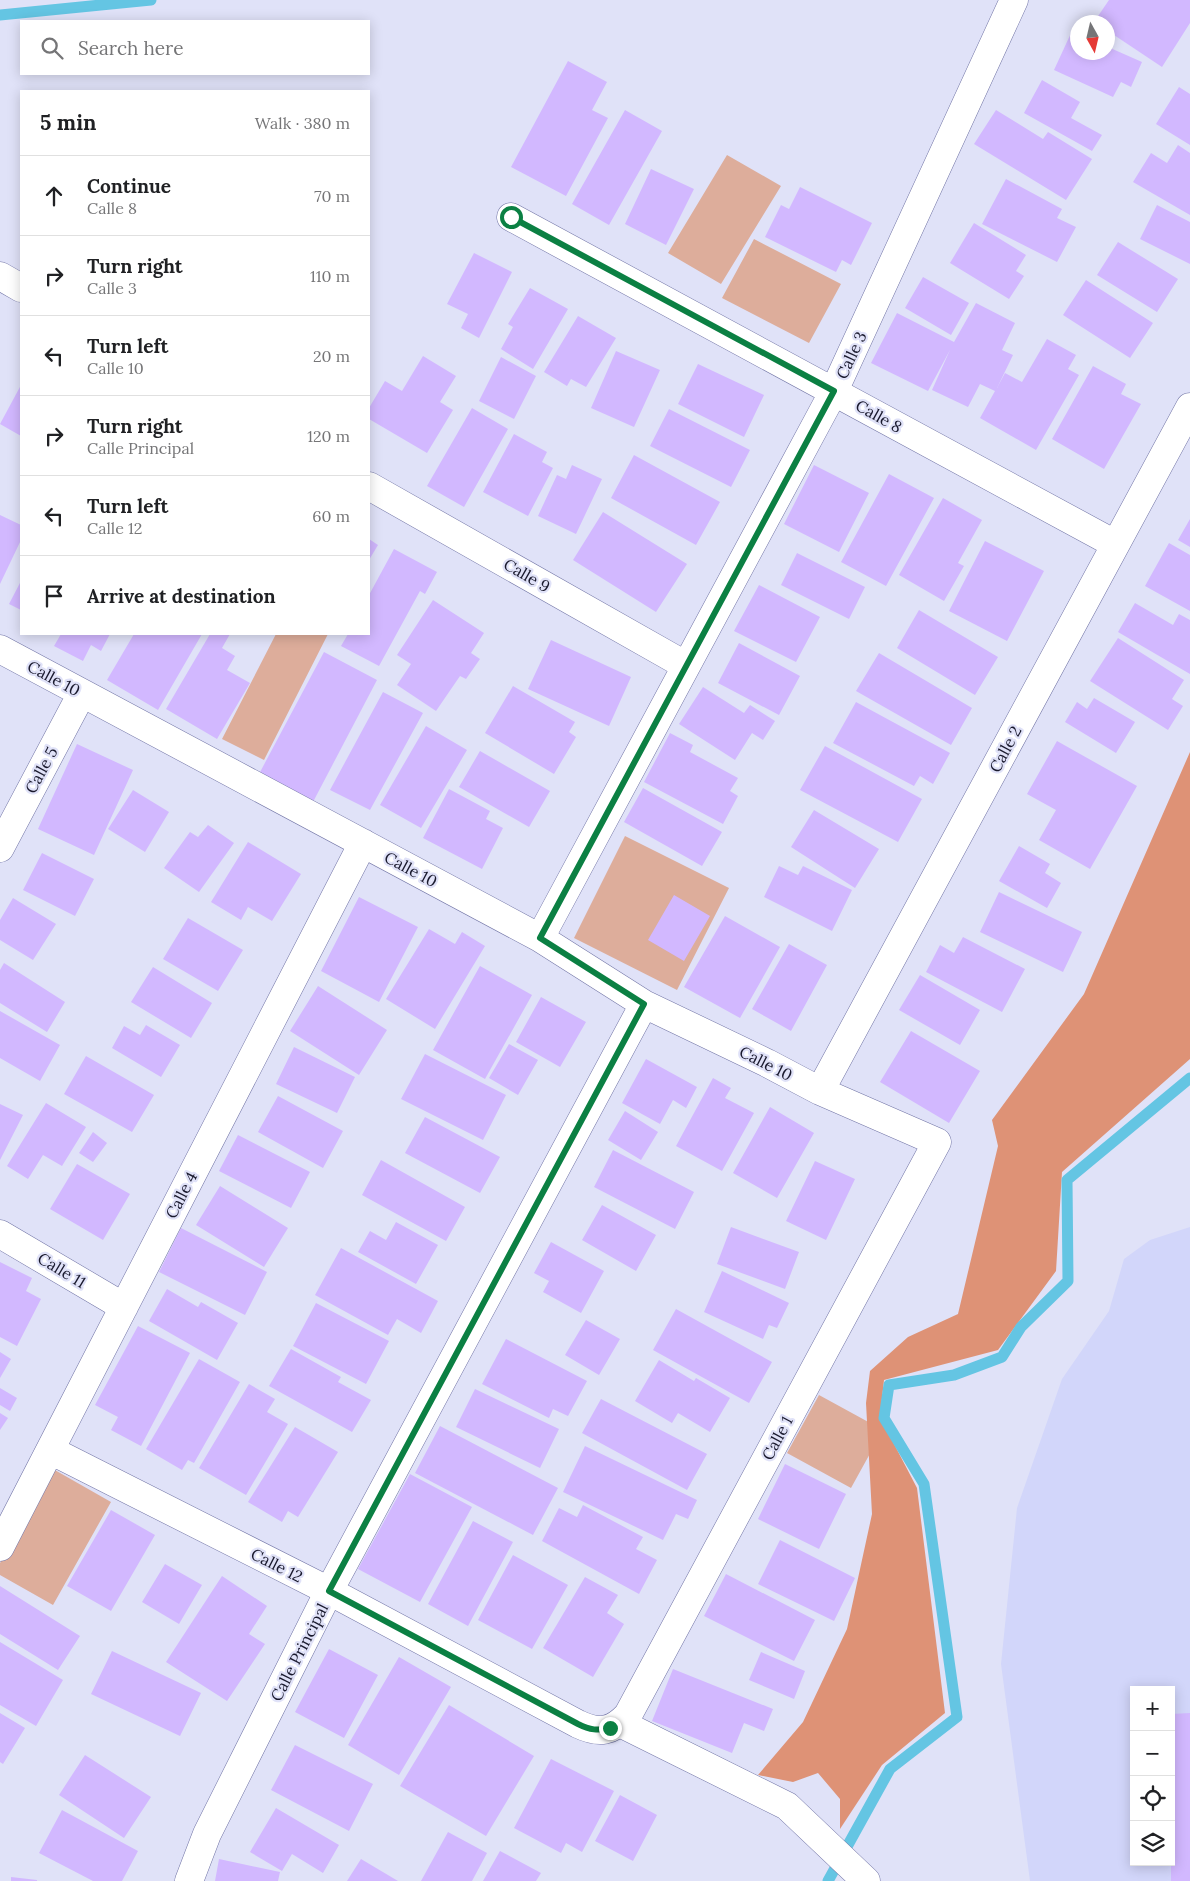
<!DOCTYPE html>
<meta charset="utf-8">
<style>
:root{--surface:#fff;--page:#f6f6f6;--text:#202124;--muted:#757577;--line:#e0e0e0}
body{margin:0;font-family:Lora,serif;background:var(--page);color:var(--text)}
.controls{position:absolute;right:15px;bottom:15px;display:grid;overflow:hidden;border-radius:0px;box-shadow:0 2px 12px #0003}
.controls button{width:45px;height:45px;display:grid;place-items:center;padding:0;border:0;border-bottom:1px solid var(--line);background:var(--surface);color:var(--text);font:25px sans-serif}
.compass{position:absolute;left:1070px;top:15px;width:45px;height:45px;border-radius:50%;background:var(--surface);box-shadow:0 2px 12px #0003;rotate:172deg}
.stop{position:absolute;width:15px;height:15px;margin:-11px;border:4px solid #0b8043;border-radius:50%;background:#fff}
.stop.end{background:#0b8043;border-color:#fff;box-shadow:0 1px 5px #0008}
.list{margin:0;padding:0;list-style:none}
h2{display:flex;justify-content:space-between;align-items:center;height:65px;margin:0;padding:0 20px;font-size:21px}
h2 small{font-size:16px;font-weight:400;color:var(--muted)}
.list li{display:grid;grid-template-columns:32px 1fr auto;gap:15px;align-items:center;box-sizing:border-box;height:80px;padding:0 20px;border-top:1px solid var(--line)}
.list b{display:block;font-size:19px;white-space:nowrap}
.list p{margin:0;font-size:16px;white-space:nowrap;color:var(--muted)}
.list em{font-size:16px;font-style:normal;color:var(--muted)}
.icon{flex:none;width:28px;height:28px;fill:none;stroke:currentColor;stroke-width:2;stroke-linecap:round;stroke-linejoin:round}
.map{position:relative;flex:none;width:1190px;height:1881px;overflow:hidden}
.search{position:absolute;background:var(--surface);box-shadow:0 2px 12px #0003;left:20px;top:20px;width:350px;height:55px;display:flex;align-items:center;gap:12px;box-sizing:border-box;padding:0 18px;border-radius:0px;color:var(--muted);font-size:19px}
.panel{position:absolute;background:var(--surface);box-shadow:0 2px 12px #0003;left:20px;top:90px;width:350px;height:545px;border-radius:0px}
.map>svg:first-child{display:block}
.built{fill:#d2d6fa;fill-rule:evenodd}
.green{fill:#ddad9b}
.forest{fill:#de9276}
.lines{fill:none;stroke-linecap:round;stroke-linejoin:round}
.stream{stroke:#64c5e3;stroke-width:11}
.building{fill:#d2b8ff}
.minor-casing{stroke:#7275a6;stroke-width:29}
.minor{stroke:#fff;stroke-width:28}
.route{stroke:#0b8043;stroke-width:6}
.labels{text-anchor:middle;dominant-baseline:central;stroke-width:4.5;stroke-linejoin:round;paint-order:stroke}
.street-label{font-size:16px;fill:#19192d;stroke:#e0e2f8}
</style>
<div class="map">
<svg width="1190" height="1881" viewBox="0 0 1190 1881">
<rect width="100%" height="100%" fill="#e0e2f8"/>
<path class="built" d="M1190,1227V1881H1030L1001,1664L1017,1508L1062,1379L1109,1311L1124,1259L1150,1240ZM1134,1690H1171V1862H1134Z"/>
<path class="green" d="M727,155L781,186L721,284L668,253Z
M754,239L841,284L809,343L722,298Z
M276,634H328L264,760L222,739Z
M625,836L729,888L677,990L574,938Z
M819,1395L883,1430L851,1488L787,1453Z
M53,1469L111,1502L53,1605L0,1575V1563Z"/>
<path class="forest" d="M1190,752V1059L1062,1172L1056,1271L998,1350L884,1380L880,1417L917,1488L945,1713L882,1765L840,1829V1799L818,1773L793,1782L758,1775L803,1722L847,1629L872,1514L866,1403L870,1371L908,1337L958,1314L998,1146L992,1120L1084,994Z"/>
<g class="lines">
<path class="stream" d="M0,15L151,0
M828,1881L890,1769L957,1717L924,1484L884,1418L889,1385L954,1375L1002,1357L1021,1327L1068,1281L1067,1180L1190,1078"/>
</g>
<path class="building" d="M1109,0H1190V23L1162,67L1108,31V22H1094Z
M1072,31L1078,34V52H1108V47L1142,62L1131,87L1121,82L1113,97L1054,70Z
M568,61L607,82L592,110L608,118L566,196L511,167Z
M1042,80L1080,102L1071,118L1102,135L1092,151L1024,113Z
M1179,87L1190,94V145L1156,124Z
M625,110L662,131L609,225L572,204Z
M996,110L1043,139L1048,132L1092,159L1066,200L974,144Z
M1178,145L1190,153V215L1133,182L1151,153L1167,163Z
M651,169L694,189L666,245L625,224Z
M1006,179L1062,209L1057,218L1076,227L1057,262L982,224Z
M800,187L872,223L851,265L842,260L836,272L765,237L781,205L789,209Z
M1157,205L1190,222V264L1140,239Z
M974,223L1026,255L1016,271L1024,276L1009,299L950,263Z
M1118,242L1178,279L1157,312L1097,275Z
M474,253L512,272L479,338L461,328L468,314L447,304Z
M923,277L969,303L951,335L905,308Z
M1086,280L1153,323L1130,358L1063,315Z
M530,288L568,309L533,369L501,349L513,327L508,324Z
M976,303L1015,323L1002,350L1013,355L997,388L1005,373L1022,382L1047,339L1076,355L1068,369L1079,375L1036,450L980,418L995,391L980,384L968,407L932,390L950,350L928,391L871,363L897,313L954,342Z
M578,316L616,338L586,387L571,379L567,386L544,372Z
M616,351L660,370L634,427L591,408Z
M423,356L456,376L440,402L453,410L427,453L369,419V408L385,381L402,391Z
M501,357L536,376L514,419L479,401Z
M698,364L764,395L744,437L678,404Z
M1093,366L1126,384L1121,394L1141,404L1104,469L1052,439Z
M21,385V436L0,424Z
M472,408L508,429L464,507L427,486Z
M669,409L750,450L731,487L650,446Z
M514,434L547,452L542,462L553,468L528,516L483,492Z
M634,455L720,502L696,545L611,498Z
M572,465L602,479L576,534L538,516L557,475L566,479Z
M814,465L869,493L839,552L784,524Z
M889,474L934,498L886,586L841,562Z
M943,498L982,520L958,563L964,566L944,601L899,575Z
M603,512L687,564L656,612L573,560Z
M0,515L21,525V540L0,584Z
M1190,519V547L1178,540Z
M369,539L378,545L369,560Z
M985,541L1044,571L1007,641L949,611Z
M1169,543L1190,555V611L1145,586Z
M394,549L437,572L425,594L420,591L379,666L341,646L348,634H369V595Z
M797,553L865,587L849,619L781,585Z
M21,581V610L9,604Z
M759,585L820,617L796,662L734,631Z
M433,600L484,633L471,653L480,659L466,679L460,676L436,711L397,685L411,664L397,655Z
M1135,603L1173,625L1179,614L1190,620V674L1118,632Z
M919,610L998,657L975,695L897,648Z
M61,634H110L101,651L91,645L83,661L54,646Z
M134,634H202L158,710L107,680Z
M210,634H230L222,648L235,656L227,670L250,683L217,739L166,709Z
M1118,638L1184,680L1172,699L1183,706L1168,730L1090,681Z
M551,640L631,677L609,726L528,689Z
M739,643L800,676L779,715L718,683Z
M324,652L377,680L313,802L259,774Z
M879,653L972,708L951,745L856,691Z
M513,686L575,722L569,732L576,737L554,774L485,733Z
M703,687L744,713L750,705L775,721L763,740L752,733L735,760L679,724Z
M383,692L423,713L370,810L330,790Z
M1094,698L1135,722L1116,753L1065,722L1077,702L1087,709Z
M856,702L950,753L933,784L920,776L914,786L833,743Z
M426,726L467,750L421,828L380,805Z
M670,733L693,745L690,752L738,778L730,791L738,796L723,824L644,782Z
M1057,741L1137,786L1090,869L1039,840L1056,810L1027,794Z
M77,744L133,770L94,855L38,829Z
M825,746L922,799L898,842L800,790Z
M480,751L550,791L529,827L459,787Z
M643,788L722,832L702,866L624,822Z
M449,789L490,811L486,819L503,828L482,869L423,838Z
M133,790L169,812L145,852L108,829Z
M814,810L879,849L855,888L791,847Z
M208,825L234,843L199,892L164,868L190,832L198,837Z
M248,842L301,874L272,921L248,907L241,920L211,902Z
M1019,846L1050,864L1045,873L1061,883L1047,908L999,881Z
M42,853L94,879L75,916L23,890Z
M779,866L798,875L803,866L852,890L832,931L764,897Z
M999,892L1082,932L1063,972L980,932Z
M674,895L710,916L684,961L648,940Z
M359,897L418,927L379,1002L321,971Z
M13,898L56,924L33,960L0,940V920Z
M725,916L780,947L740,1018L684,987Z
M188,918L243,950L218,991L163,959Z
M429,929L455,944L462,932L485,946L435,1029L386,999Z
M963,937L1025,969L1002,1012L926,972L940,945L954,953Z
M789,944L827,965L791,1031L752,1009Z
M4,963L65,1002L47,1032L0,1003V970Z
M480,966L532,995L485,1079L433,1050Z
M153,967L212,1003L191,1038L131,1002Z
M920,975L980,1010L960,1045L899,1010Z
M318,986L387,1030L359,1075L290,1031Z
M541,997L586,1022L560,1067L516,1042Z
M0,1011L60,1045L40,1081L0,1058Z
M146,1025L180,1045L161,1077L112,1048L124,1026L140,1035Z
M911,1031L980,1071L949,1123L880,1082Z
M509,1044L538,1060L518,1095L489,1078Z
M294,1047L355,1077L337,1113L276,1084Z
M425,1054L506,1095L483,1140L401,1099Z
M86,1056L154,1095L132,1132L64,1094Z
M646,1059L697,1087L686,1108L673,1100L660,1124L622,1103Z
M713,1078L731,1088L725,1098L754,1113L722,1171L676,1146Z
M278,1096L343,1131L323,1168L258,1132Z
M46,1103L86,1127L62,1166L43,1155L28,1179L7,1166Z
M0,1104L23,1115L0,1160Z
M770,1107L814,1133L777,1198L733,1173Z
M625,1111L658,1132L641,1160L608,1140Z
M425,1117L500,1157L480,1193L405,1153Z
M93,1132L107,1143L93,1162L79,1153Z
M238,1135L310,1172L291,1208L219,1171Z
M613,1150L694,1192L675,1229L594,1187Z
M381,1160L465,1207L446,1241L362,1195Z
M815,1161L855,1179L826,1240L786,1221Z
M77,1164L130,1194L103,1240L50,1209Z
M220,1186L288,1228L264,1267L196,1225Z
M602,1205L656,1235L636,1271L582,1240Z
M396,1222L438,1245L416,1284L358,1252L370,1231L386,1240Z
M731,1227L799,1252L785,1289L717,1264Z
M181,1228L267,1272L245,1315L159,1272Z
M551,1242L604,1271L581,1313L543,1292L549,1281L534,1273Z
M341,1248L438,1301L421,1333L397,1319L388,1335L315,1295Z
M0,1262L32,1278L26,1291L41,1299L17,1346L0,1337Z
M722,1271L789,1303L777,1328L769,1325L763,1339L704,1312Z
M167,1289L198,1307L201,1302L238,1323L217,1360L149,1321Z
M316,1303L389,1341L366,1384L293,1346Z
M676,1309L772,1362L749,1403L653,1350Z
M586,1320L620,1339L599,1375L565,1355Z
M138,1326L190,1353L141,1446L111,1430L118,1417L95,1405Z
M506,1339L587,1381L568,1416L553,1409L549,1418L482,1384Z
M291,1349L341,1377L338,1382L371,1400L352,1432L269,1386Z
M0,1352L11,1359L0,1378Z
M199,1359L240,1382L194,1463L188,1460L182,1470L146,1449Z
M659,1360L694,1381L696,1378L730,1398L710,1432L678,1413L672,1423L635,1401Z
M249,1384L275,1399L267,1412L288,1424L246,1495L199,1468Z
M0,1388L17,1398L10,1411L0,1405Z
M475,1389L559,1429L540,1468L456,1427Z
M601,1399L707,1454L687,1490L582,1433Z
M0,1413L8,1418L0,1430Z
M440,1426L558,1488L533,1535L415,1473Z
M295,1427L338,1452L298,1517L288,1511L282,1522L248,1502Z
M585,1446L697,1500L688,1519L676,1514L663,1540L563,1492Z
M785,1464L846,1494L819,1549L758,1519Z
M410,1474L472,1507L420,1602L358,1569Z
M583,1505L643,1537L636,1549L657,1560L639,1594L542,1541L559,1508L577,1517Z
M111,1510L155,1535L111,1611L67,1586Z
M473,1521L513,1542L468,1626L428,1604Z
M780,1540L855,1578L834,1621L758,1584Z
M513,1555L568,1585L532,1649L478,1620Z
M165,1564L202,1585L179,1624L142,1602Z
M726,1574L815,1620L794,1661L704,1616Z
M222,1576L267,1606L249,1634L265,1644L227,1701L166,1662Z
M585,1577L618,1595L607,1613L624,1624L593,1677L543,1648Z
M0,1586L80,1636L58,1670L0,1634Z
M0,1642L63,1680L36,1726L0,1705Z
M329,1649L378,1675L344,1738L295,1712Z
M112,1651L201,1693L180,1736L91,1694Z
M761,1652L805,1671L794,1699L749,1680Z
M399,1657L451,1687L399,1775L348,1745Z
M673,1669L773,1709L764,1731L744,1723L732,1753L652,1721Z
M449,1705L534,1756L486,1836L400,1786Z
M0,1713L25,1728L3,1764L0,1762Z
M1190,1713V1881H1171V1714Z
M295,1745L373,1784L349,1831L271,1790Z
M85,1755L151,1797L124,1838L59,1795Z
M551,1759L614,1791L582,1852L566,1843L561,1853L514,1828Z
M620,1795L657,1815L633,1861L595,1841Z
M276,1808L339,1845L323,1873L292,1854L282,1871L250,1852Z
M62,1810L138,1851L122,1881H93L39,1853Z
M448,1832L487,1853L472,1881H421Z
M500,1851L541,1873L536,1881H483Z
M219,1859L280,1872L278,1881H215Z
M361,1859L398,1881H347Z
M11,1877L37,1880V1881H11Z"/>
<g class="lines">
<defs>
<path id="minor" d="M511,217L1115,544
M0,276L21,288
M369,486L685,665
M0,649L540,938L644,1004L767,1063L820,1091L937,1142L628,1715C612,1732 599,1734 578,1724L329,1591L50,1450
M0,848L82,693
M540,938L834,391L1014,0
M820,1091L1190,407
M0,1234L124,1307
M0,1547L363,843
M620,1723L787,1806L866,1881
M189,1881L207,1834L329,1591L644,1004"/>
</defs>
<use href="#minor" class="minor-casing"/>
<use href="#minor" class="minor"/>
</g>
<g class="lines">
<path class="route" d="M511,217L834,391L540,938L644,1004L329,1591L578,1724C590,1730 598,1731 610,1728"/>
</g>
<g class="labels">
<g class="street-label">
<text transform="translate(851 355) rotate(-65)">Calle 3</text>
<text transform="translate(879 416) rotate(29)">Calle 8</text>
<text transform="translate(527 575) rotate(30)">Calle 9</text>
<text transform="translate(54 678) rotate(28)">Calle 10</text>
<text transform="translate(1005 749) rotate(-62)">Calle 2</text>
<text transform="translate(41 770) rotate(-62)">Calle 5</text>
<text transform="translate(411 869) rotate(28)">Calle 10</text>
<text transform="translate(766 1063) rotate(27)">Calle 10</text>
<text transform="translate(181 1195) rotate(-63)">Calle 4</text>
<text transform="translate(62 1270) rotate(31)">Calle 11</text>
<text transform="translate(777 1438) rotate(-62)">Calle 1</text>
<text transform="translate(277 1565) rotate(27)">Calle 12</text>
<text transform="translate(299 1652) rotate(-63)">Calle Principal</text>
</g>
</g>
</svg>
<div class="controls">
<button>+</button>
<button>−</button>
<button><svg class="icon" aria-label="locate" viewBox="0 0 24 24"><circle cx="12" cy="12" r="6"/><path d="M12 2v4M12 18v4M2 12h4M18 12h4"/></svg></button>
<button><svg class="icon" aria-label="layers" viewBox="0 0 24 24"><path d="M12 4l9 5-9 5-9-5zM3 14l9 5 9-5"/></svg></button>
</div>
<svg class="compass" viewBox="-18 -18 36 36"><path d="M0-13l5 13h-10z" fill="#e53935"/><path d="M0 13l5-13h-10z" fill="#757577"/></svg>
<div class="stop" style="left:511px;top:217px"></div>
<div class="stop end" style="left:610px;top:1728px"></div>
<div class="search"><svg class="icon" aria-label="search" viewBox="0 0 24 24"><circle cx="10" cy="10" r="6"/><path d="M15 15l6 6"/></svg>Search here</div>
<section class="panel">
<h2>5 min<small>Walk · 380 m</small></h2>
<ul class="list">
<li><svg class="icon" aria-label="ahead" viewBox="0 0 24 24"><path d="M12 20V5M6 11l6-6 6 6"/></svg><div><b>Continue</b><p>Calle 8</p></div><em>70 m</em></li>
<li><svg class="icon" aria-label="right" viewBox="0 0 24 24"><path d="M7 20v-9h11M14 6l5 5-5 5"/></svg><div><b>Turn right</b><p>Calle 3</p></div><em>110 m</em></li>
<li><svg class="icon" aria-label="left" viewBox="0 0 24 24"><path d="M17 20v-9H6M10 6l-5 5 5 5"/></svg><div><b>Turn left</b><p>Calle 10</p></div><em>20 m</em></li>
<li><svg class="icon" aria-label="right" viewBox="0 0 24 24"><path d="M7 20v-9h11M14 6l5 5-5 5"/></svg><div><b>Turn right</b><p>Calle Principal</p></div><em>120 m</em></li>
<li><svg class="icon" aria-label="left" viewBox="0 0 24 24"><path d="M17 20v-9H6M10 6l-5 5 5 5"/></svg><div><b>Turn left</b><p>Calle 12</p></div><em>60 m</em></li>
<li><svg class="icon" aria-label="arrive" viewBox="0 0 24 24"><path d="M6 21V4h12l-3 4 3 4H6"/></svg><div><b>Arrive at destination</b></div></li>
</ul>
</section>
</div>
